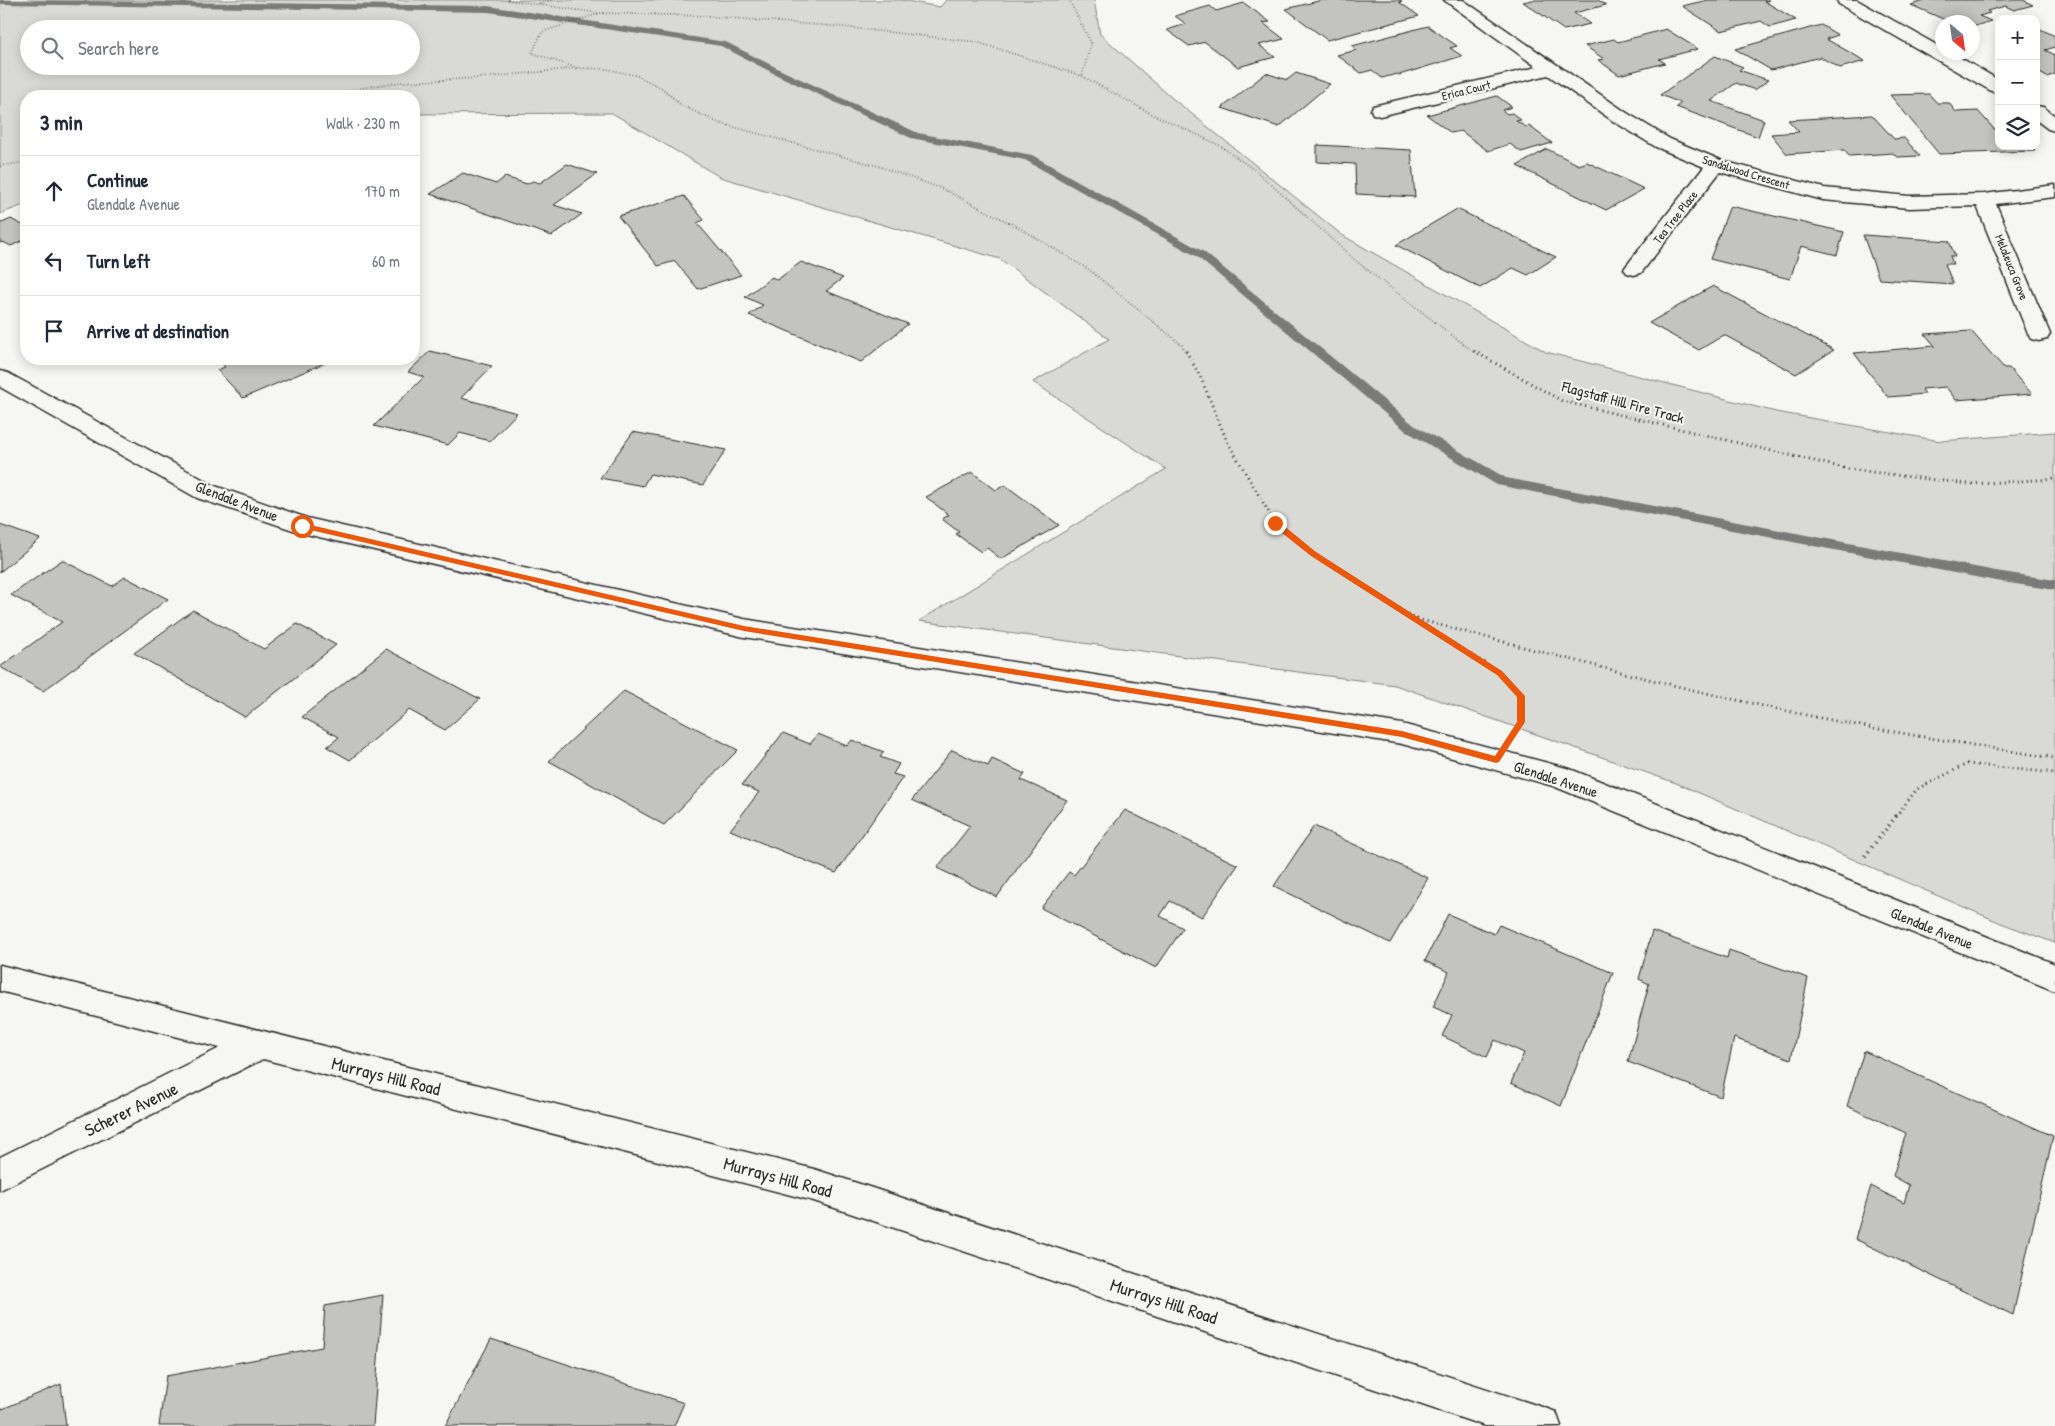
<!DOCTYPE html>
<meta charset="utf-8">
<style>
:root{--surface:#fff;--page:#f2f2f3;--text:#1f2937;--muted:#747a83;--line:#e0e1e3}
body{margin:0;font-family:"Patrick Hand",sans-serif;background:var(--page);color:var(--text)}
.controls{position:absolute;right:15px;top:15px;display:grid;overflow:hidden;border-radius:10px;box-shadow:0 2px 12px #0003}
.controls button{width:45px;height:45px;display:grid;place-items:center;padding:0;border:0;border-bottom:1px solid var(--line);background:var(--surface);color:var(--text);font:25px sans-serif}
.compass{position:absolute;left:1935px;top:15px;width:45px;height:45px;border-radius:50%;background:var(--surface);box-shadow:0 2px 12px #0003;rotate:151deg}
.stop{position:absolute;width:15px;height:15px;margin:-11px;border:4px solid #ea580c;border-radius:50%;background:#fff}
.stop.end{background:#ea580c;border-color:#fff;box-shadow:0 1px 5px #0008}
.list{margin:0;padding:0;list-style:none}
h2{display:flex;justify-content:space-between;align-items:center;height:65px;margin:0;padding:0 20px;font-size:21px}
h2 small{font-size:16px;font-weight:400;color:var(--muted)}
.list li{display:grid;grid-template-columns:32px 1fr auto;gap:15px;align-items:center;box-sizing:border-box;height:70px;padding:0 20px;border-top:1px solid var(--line)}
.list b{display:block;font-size:19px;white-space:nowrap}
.list p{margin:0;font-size:16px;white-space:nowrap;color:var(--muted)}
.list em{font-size:16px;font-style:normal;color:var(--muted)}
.icon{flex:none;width:28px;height:28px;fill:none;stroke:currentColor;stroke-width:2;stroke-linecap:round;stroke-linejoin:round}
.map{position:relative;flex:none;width:2055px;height:1426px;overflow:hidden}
.search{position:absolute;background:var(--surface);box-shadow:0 2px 12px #0003;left:20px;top:20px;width:400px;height:55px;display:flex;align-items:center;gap:12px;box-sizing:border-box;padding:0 18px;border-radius:28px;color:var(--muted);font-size:19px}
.panel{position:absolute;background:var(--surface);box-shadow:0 2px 12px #0003;left:20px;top:90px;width:400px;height:275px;border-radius:20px}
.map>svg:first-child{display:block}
.green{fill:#d9d9d5;stroke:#828280;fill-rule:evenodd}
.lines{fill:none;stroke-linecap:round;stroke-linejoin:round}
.stream{fill:#7a7a78;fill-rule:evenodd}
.building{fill:#c3c3c0;stroke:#2b2b2b}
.minor-casing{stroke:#2b2b2b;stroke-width:3}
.path-far2{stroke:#2b2b2b;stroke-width:2;stroke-dasharray:0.5 2.5;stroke-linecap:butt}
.path-far1{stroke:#2b2b2b;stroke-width:3;stroke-dasharray:1 4;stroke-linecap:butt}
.path{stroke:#2b2b2b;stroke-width:4;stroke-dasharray:1 4.5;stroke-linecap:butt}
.minor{fill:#f6f6f2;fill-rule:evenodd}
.route{fill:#ea580c}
.labels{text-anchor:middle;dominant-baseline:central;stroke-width:4;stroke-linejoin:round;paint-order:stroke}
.far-street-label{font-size:12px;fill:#2b2b2b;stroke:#f6f6f2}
.street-label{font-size:15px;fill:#2b2b2b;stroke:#f6f6f2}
.near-street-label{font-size:18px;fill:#2b2b2b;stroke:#f6f6f2}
</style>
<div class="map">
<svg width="2055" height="1426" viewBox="0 0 2055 1426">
<rect width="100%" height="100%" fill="#f6f6f2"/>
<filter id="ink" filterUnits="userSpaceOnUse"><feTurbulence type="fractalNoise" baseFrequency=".02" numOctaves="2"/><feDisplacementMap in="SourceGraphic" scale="10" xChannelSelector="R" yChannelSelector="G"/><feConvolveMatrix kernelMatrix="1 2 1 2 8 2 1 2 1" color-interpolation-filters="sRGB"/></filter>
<g filter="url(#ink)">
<path class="green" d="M0,0H901L940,7L946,0H1094L1100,34L1172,98L1342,235L1546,352L1776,412L1941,441L2055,432V943L2001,923L1676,783L1395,685L919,621L1166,469L1033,382L1109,339L1000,259L720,177L612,113L414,114V96H26V204L0,214ZM29,29H411V66H29Z"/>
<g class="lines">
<path class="stream" d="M0,0L488,6L726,42L783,71L918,133L1032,155L1204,252L1414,425L1506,478L1996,571L2055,580V590L1996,581L1497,485L1406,431L1196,256L1025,160L911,138L777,75L721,46L488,12L0,4Z"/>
</g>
<path class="building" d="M1322,0H1400L1402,1L1399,2L1419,16L1327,40L1286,9Z
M1532,0H1598L1606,5L1574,13L1590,24L1564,30L1523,2Z
M1708,0H1769L1764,1L1796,20L1770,27L1761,21L1721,31L1682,6Z
M1928,0H2023L2033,5L2014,10L2005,6L1987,11L1990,13L1979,16L1991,21L1972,27V22H1950L1911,5Z
M1244,3L1270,22L1263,23L1284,39L1259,45L1275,57L1238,67L1205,42L1189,46L1167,30L1186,24L1175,16L1210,6L1216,11Z
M1821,25L1838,35L1826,39L1865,61L1840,68L1820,57L1771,70L1735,49Z
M1428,26L1457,46L1450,48L1462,56L1399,75L1397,74L1382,78L1372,70L1361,73L1337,55L1357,50L1352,46Z
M2036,27L2055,36V47L2045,50L2055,55V74L2047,77L2036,71Z
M1666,29L1698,49L1659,59L1665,63L1619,75L1598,60L1604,59L1585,46L1614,39L1618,42Z
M1715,56L1743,67L1739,70L1768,80L1755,90L1736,83L1711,101L1764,120L1758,137L1676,107L1681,103L1660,95Z
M1266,73L1287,80L1296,73L1330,84L1279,127L1222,108Z
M1929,94L1937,103H1949L1956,112L1978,111L1994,129H1999V146H2030L2035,151L1939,154L1890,95Z
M1497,96L1512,107L1502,110L1507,114L1512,113L1521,120L1516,121L1526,127L1529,126L1552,143L1521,152L1510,144L1488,151L1461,131L1451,133L1427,115Z
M1872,115L1894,139L1904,138L1920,156L1897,157L1893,153L1849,156L1844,150L1787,154L1771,134L1799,132L1788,120Z
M1317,145L1411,150L1415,197L1356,194L1355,164L1317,162Z
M1547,149L1579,165L1587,162L1644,189L1606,210L1517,166Z
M567,164L597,174L554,205L582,214L552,236L430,194L463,173L496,184L505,177L527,184L533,181L540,183Z
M684,196L704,220L697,223L741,275L698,289L675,261L658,266L618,216Z
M1730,206L1844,232L1837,255L1801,246L1790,279L1710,259Z
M1457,209L1556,257L1528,275L1513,268L1480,288L1396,245Z
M11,219L26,227V239L11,246L3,242L0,243V222L2,223Z
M1863,235L1949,241L1955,256H1950L1953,264H1945L1953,284L1879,279Z
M801,262L843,278L826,291L908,324L861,362L749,315L763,305L745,297L772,277L777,280Z
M1713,286L1834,350L1796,374L1724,335L1699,350L1649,323Z
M1971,331L2004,368H2009L2032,394L1956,400L1946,387L1922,389L1925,394L1888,397L1854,353L1935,346L1925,334Z
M430,351L492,366L461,398L517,413L490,441L460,433L448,445L374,426L424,377L408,372Z
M217,359H334L243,398L217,370L225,367Z
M633,432L726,450L703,485L650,474L643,486L600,478Z
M972,472L996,490L1005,485L1059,525L1001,559L987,548L981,552L956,534L959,532L942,519L949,515L926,497Z
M0,525L40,539L0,572Z
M62,560L112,586L125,577L168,599L43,691L0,667L62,622L11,595Z
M193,610L264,649L297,624L336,645L245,717L134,653Z
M386,649L480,699L445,730L409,710L350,760L327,747L339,737L302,717Z
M624,691L738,750L664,825L549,761Z
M783,733L810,744L818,734L847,746L852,740L884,752L880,757L899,764L893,774L903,777L836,873L730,830L759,792L742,785Z
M952,750L988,766L992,759L1025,774L1021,780L1067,800L997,897L937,868L970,826L912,800Z
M1125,810L1238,865L1202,917L1170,901L1160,916L1183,928L1156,968L1041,908L1069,872L1074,875Z
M1314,826L1428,878L1390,943L1274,886Z
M1448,914L1494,934L1499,925L1613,973L1561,1106L1511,1083L1524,1053L1495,1040L1487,1057L1442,1036L1452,1015L1433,1007L1449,972L1425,961Z
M1652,931L1727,958L1729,950L1808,978L1791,1059L1734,1038L1721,1097L1628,1062L1649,984L1639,979Z
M1864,1051L2053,1136L2013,1315L1855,1239L1871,1186L1904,1203L1909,1185L1893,1176L1906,1133L1847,1106Z
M383,1295L373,1426H159L166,1376L322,1347L325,1306Z
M491,1339L684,1403L674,1426H445Z
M61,1384L66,1426H0V1410Z"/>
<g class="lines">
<defs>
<path id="minor" d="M1444,0H1463L1627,113L1670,139L1723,161L1824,188L1909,196L1984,194L2055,185V197L1996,204L2050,334L2047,339L2039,341L2031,339L2028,334L1977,206L1909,208L1823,200L1720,172L1641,273L1634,275L1627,273L1624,269L1627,265L1704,167L1656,147L1613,121L1548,75L1380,116L1373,114L1371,110L1373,106L1537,67Z
M1837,0H1857L1942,48V52H1950L1999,80V93L1993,92L1839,4Z
M2036,106L2043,107L2055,116V131L2048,129L2036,120Z
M0,371L8,373L215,486L307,518L744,619L1402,724L1570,769L2055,964V991L1553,786L1402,744L744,637L302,533L197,498L0,387Z
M0,965L814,1169L1542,1407L1556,1412L1561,1426H1485L814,1201L263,1059L0,1190V1157L220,1048L0,991Z"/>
</defs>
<use href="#minor" class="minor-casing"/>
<path class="path-far2" d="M508,0L598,13
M1069,0L1091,43L1082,76
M539,3L553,0
M577,68L532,53L542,32L601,13L705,16L843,27L977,42L1082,76L1152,114L1219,145L1256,171L1356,261L1475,353
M328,96L371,86L403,82L481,78L577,68L607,69L638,76L662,88L681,105L719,123L878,166L943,189L1016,226L1088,269L1182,345L1186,353
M0,166L26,162"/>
<path class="path-far1" d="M1186,351L1200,376L1227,441L1275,523L1313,554L1500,673L1521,696V722L1518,727
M1474,351L1562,401L1848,469L1968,484L2055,479
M1417,619C1546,653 1675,688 1806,715C1888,732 1972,745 2055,758
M1896,816L1917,789L1967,764L2055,773"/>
<path class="path" d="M1865,856L1897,815"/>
<use href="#minor" class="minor"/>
</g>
</g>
<path class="route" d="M1272,521H1278L1316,552L1502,671L1525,696V722L1499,762L1496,763L1402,737L744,631L302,528L299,526L302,523L744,626L1402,731L1495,756L1517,722V697L1497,675L1311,556L1272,525Z"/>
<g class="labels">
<g class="far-street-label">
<text transform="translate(1466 90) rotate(-14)">Erica Court</text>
<text transform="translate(1746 172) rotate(17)">Sandalwood Crescent</text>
<text transform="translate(1675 217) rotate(-52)">Tea Tree Place</text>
<text transform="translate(2012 267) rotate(68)">Melaleuca Grove</text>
</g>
<g class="street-label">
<text transform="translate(1623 402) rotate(15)">Flagstaff Hill Fire Track</text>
<text transform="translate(237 501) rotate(21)">Glendale Avenue</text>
<text transform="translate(1556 779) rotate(18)">Glendale Avenue</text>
<text transform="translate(1932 928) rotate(22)">Glendale Avenue</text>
</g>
<g class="near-street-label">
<text transform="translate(386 1076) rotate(14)">Murrays Hill Road</text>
<text transform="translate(131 1109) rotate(-26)">Scherer Avenue</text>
<text transform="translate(778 1177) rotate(15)">Murrays Hill Road</text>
<text transform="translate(1164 1301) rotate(18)">Murrays Hill Road</text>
</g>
</g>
</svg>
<div class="controls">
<button>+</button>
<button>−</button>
<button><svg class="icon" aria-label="layers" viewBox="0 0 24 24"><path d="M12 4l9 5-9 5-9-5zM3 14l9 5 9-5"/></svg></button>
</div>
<svg class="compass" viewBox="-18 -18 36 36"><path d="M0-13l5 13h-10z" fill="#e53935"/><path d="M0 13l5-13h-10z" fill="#747a83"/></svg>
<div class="stop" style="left:302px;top:526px"></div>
<div class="stop end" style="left:1275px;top:523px"></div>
<div class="search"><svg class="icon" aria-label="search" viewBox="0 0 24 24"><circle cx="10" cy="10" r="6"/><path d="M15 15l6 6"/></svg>Search here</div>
<section class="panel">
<h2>3 min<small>Walk · 230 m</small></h2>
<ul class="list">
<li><svg class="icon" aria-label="ahead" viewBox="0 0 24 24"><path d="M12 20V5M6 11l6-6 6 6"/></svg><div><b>Continue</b><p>Glendale Avenue</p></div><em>170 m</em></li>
<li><svg class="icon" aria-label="left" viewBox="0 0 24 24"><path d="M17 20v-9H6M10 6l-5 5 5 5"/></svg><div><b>Turn left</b></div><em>60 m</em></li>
<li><svg class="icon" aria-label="arrive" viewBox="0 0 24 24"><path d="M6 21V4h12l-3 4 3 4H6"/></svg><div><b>Arrive at destination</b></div></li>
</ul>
</section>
</div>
